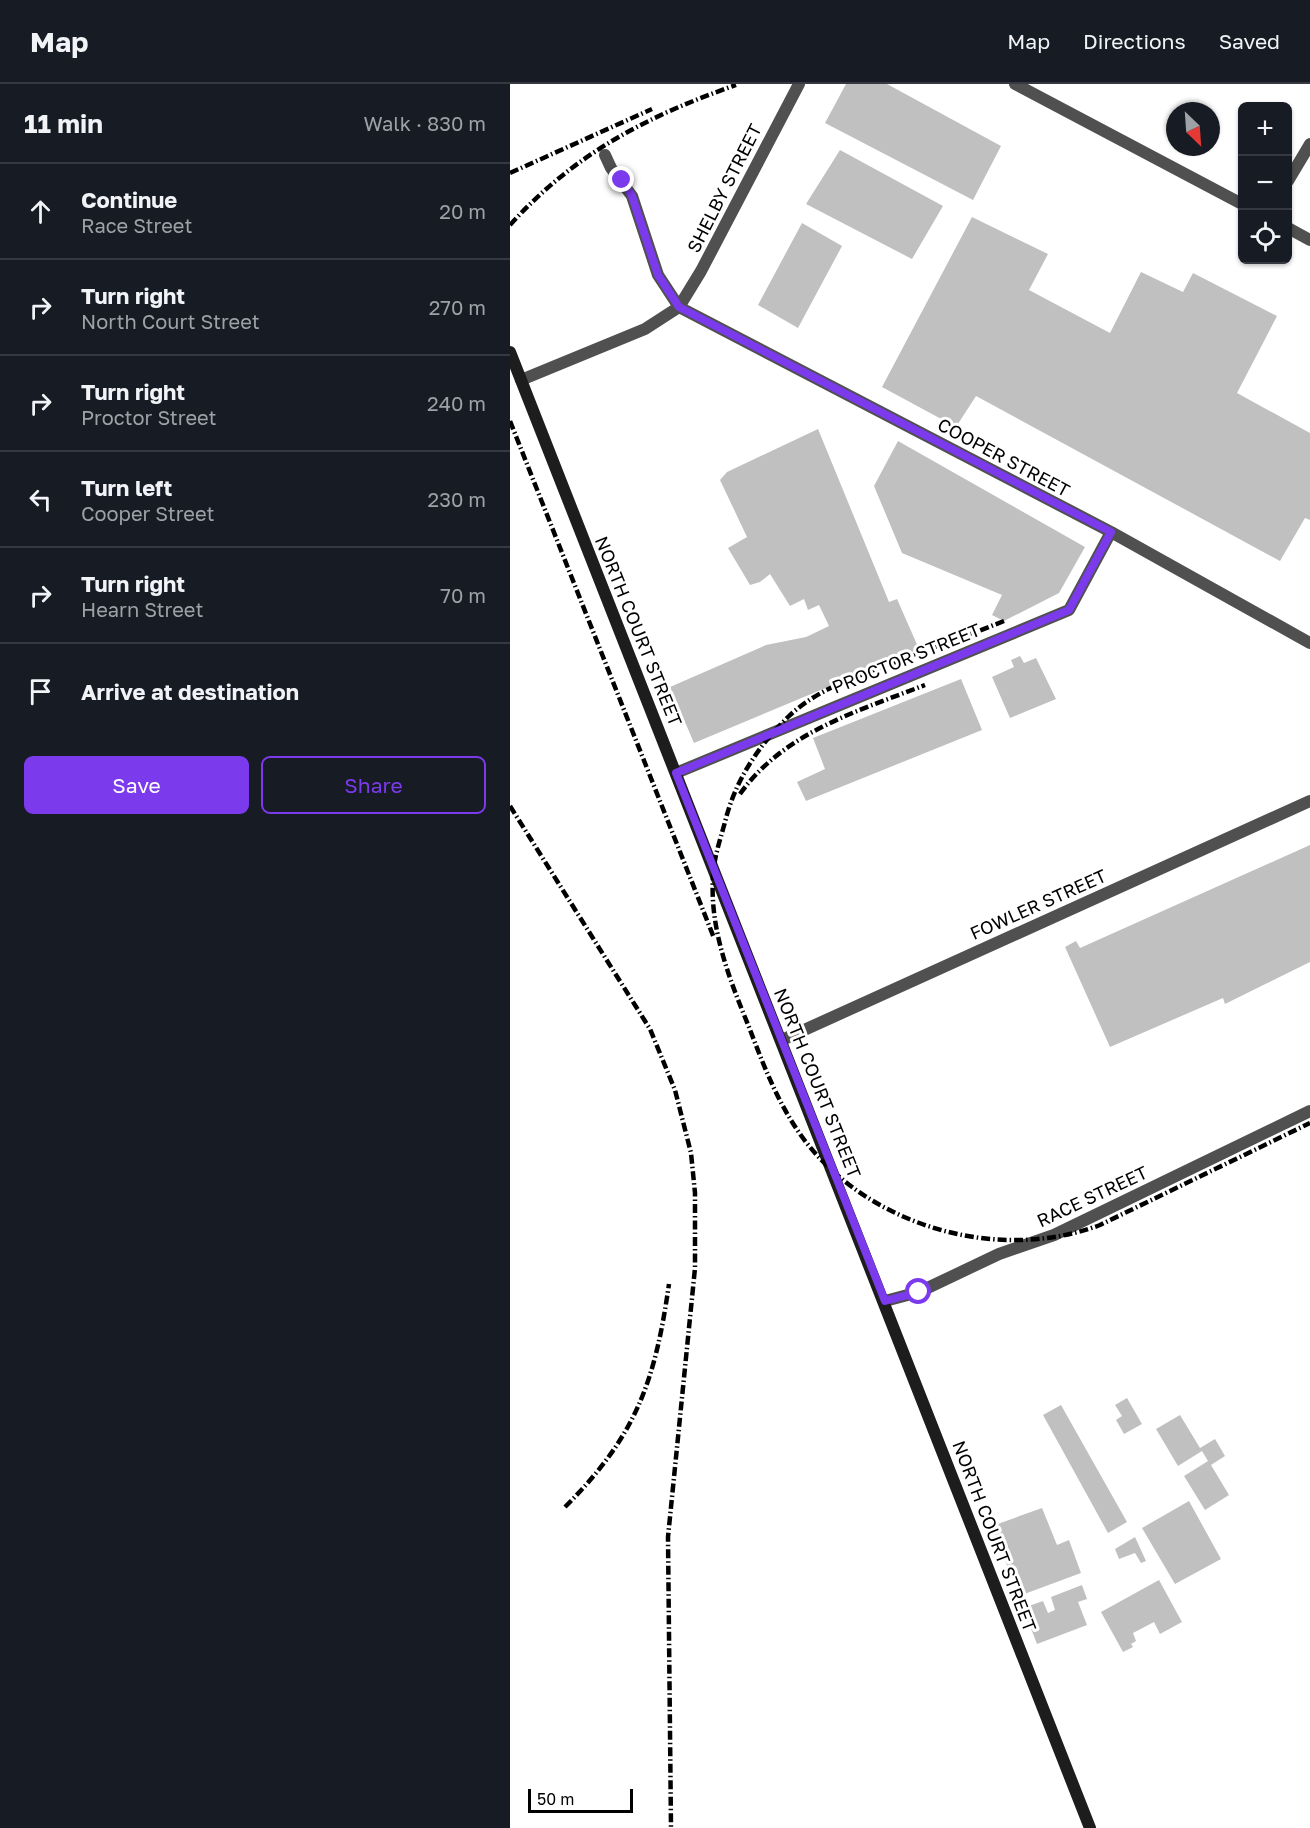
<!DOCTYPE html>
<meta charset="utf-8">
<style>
:root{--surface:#171b24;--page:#20242c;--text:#f1f3f6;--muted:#9ea1a6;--line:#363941;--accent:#7c3aed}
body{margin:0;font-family:"Golos Text",sans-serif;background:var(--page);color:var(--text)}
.controls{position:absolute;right:18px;top:18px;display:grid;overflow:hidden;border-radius:9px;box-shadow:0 2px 4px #0004}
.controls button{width:54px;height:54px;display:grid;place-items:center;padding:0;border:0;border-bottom:2px solid var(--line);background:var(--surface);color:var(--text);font:30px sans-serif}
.compass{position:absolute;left:656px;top:18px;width:54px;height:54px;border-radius:50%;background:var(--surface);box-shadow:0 2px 4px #0004;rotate:155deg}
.scale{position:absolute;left:18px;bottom:15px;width:105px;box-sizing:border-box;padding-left:6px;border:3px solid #000;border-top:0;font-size:16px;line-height:21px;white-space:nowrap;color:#000;-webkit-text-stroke:4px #fff;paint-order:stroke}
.stop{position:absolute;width:18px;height:18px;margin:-14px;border:4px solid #7c3aed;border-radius:50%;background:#fff}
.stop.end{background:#7c3aed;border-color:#fff;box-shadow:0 2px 6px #0008}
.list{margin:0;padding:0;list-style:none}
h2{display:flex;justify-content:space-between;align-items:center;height:78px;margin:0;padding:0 24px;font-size:26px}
h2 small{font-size:20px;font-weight:400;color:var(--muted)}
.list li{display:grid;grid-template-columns:39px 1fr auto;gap:18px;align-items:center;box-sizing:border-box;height:96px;padding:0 24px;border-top:2px solid var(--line)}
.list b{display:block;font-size:22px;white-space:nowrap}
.list p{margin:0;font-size:20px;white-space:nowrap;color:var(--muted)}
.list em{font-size:20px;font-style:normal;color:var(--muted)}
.actions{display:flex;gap:12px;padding:18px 24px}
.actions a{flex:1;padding:14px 0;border:2px solid var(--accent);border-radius:9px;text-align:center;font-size:21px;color:var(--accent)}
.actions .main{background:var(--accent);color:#fff}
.icon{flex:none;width:33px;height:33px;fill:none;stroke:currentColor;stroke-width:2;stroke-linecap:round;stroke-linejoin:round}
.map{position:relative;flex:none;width:800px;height:1744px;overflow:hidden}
header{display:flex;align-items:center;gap:36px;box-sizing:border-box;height:84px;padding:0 30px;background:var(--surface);border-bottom:2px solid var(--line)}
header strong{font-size:28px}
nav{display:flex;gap:33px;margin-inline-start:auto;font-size:21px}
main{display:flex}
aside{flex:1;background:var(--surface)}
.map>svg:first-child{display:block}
.building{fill:#c0c0c0}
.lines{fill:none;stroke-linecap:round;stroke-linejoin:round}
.street{stroke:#505050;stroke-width:12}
.secondary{stroke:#1d1d1d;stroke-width:12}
.rail{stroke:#000;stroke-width:4.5;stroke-dasharray:9 3 1.5 3;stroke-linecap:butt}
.route{stroke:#7c3aed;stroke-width:8}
.labels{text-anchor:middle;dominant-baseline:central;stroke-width:6;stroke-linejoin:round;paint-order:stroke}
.street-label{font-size:18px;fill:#000;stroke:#fff}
</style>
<header>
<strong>Map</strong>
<nav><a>Map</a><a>Directions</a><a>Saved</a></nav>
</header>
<main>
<aside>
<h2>11 min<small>Walk · 830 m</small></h2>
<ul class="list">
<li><svg class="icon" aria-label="ahead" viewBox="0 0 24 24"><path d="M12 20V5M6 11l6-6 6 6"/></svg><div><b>Continue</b><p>Race Street</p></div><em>20 m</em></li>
<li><svg class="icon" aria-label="right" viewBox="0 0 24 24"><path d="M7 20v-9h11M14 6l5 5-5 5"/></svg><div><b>Turn right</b><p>North Court Street</p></div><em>270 m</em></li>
<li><svg class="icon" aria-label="right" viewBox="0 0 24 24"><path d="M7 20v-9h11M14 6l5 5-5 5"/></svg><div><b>Turn right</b><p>Proctor Street</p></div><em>240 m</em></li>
<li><svg class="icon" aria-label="left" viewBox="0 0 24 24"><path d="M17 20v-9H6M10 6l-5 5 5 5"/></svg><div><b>Turn left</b><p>Cooper Street</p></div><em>230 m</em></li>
<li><svg class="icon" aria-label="right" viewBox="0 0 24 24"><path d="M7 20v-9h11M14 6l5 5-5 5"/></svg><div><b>Turn right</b><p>Hearn Street</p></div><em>70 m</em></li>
<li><svg class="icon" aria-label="arrive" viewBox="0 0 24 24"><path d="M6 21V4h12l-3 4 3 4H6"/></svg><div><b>Arrive at destination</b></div></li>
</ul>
<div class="actions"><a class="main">Save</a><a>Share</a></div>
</aside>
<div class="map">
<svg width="800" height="1744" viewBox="0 0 800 1744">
<rect width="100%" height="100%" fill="#fff"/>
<path class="building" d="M336,0H377L491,62L463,116L315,39Z
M330,66L433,122L402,175L296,120Z
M462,133L538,170L519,206L600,249L631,188L673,208L683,189L767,232L727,309L800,349V436L795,434L770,477L466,312L446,343L372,303Z
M292,139L332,162L288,244L248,221Z
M308,345L379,518L387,515L409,565L184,659L160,603L256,561L296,553L319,542L309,521L298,526L294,515L280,522L260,490L250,498L240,501L218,464L237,453L210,396L217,388Z
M388,357L575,463L549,509L494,537L482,531L492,511L392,469L364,402Z
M510,572L514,579L526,574L546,615L500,634L482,593L504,583L501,576Z
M451,595L472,646L296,717L287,698L315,685L303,654Z
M800,761V878L715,920L713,914L600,963L555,863L566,857L570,864Z
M617,1314L632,1340L614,1350L606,1336L612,1332L605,1321Z
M551,1321L617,1438L598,1449L533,1331Z
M670,1331L690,1364L705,1355L715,1372L701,1381L719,1411L695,1426L674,1392L698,1377L692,1367L668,1382L646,1345Z
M679,1417L711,1475L665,1500L632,1444Z
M532,1424L547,1461L559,1456L571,1489L509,1512L482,1442Z
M625,1453L636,1477L631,1479L625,1469L609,1475L605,1465Z
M649,1496L672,1538L650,1550L644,1538L623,1549L626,1557L621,1560L623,1563L613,1568L591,1528Z
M572,1501L577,1515L568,1518L577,1541L527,1560L513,1524L533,1517L538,1529L545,1526L541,1513Z"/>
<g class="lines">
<path class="street" d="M505,0L732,120
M95,71L101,84L122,112L148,191L169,223L601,448L800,559
M778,97L800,60
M778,144L800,156
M11,296L135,245L169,223L191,187L289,0
M166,689L559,526L601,448
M272,956L800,717
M375,1217L409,1208L489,1170L544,1151L800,1027"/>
<path class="secondary" d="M0,268L580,1744"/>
<path class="rail" d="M0,89L142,25
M0,141C64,70 137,32 226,1
M0,337L204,854
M494,537C459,551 423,564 388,577C349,592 308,604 278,633C248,662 225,697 215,738C211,753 206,767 204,783C197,838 218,892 239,943C253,980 267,1017 290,1050C354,1141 486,1180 590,1141L800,1039
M230,710C274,648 348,627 415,601
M0,722L140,945L165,1006L181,1069L185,1109V1184L158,1453L161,1744
M55,1423C126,1352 145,1298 159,1200"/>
</g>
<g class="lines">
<path class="route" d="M112,96L122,112L148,191L169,223L601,448L559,526L166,689L375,1217L409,1208"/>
</g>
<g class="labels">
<g class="street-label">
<text transform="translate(214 104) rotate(-63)">SHELBY STREET</text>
<text transform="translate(494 373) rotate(28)">COOPER STREET</text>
<text transform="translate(129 547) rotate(68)">NORTH COURT STREET</text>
<text transform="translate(396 574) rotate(-22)">PROCTOR STREET</text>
<text transform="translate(528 820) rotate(-24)">FOWLER STREET</text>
<text transform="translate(308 999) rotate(68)">NORTH COURT STREET</text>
<text transform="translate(582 1112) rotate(-25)">RACE STREET</text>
<text transform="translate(485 1452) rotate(69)">NORTH COURT STREET</text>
</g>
</g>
</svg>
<div class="controls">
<button>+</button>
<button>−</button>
<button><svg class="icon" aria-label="locate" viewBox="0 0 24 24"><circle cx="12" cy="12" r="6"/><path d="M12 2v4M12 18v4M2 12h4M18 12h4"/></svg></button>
</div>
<svg class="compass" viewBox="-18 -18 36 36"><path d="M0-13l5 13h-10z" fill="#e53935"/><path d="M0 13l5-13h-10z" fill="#9ea1a6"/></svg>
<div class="scale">50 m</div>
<div class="stop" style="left:409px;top:1208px"></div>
<div class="stop end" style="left:112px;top:96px"></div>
</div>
</main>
